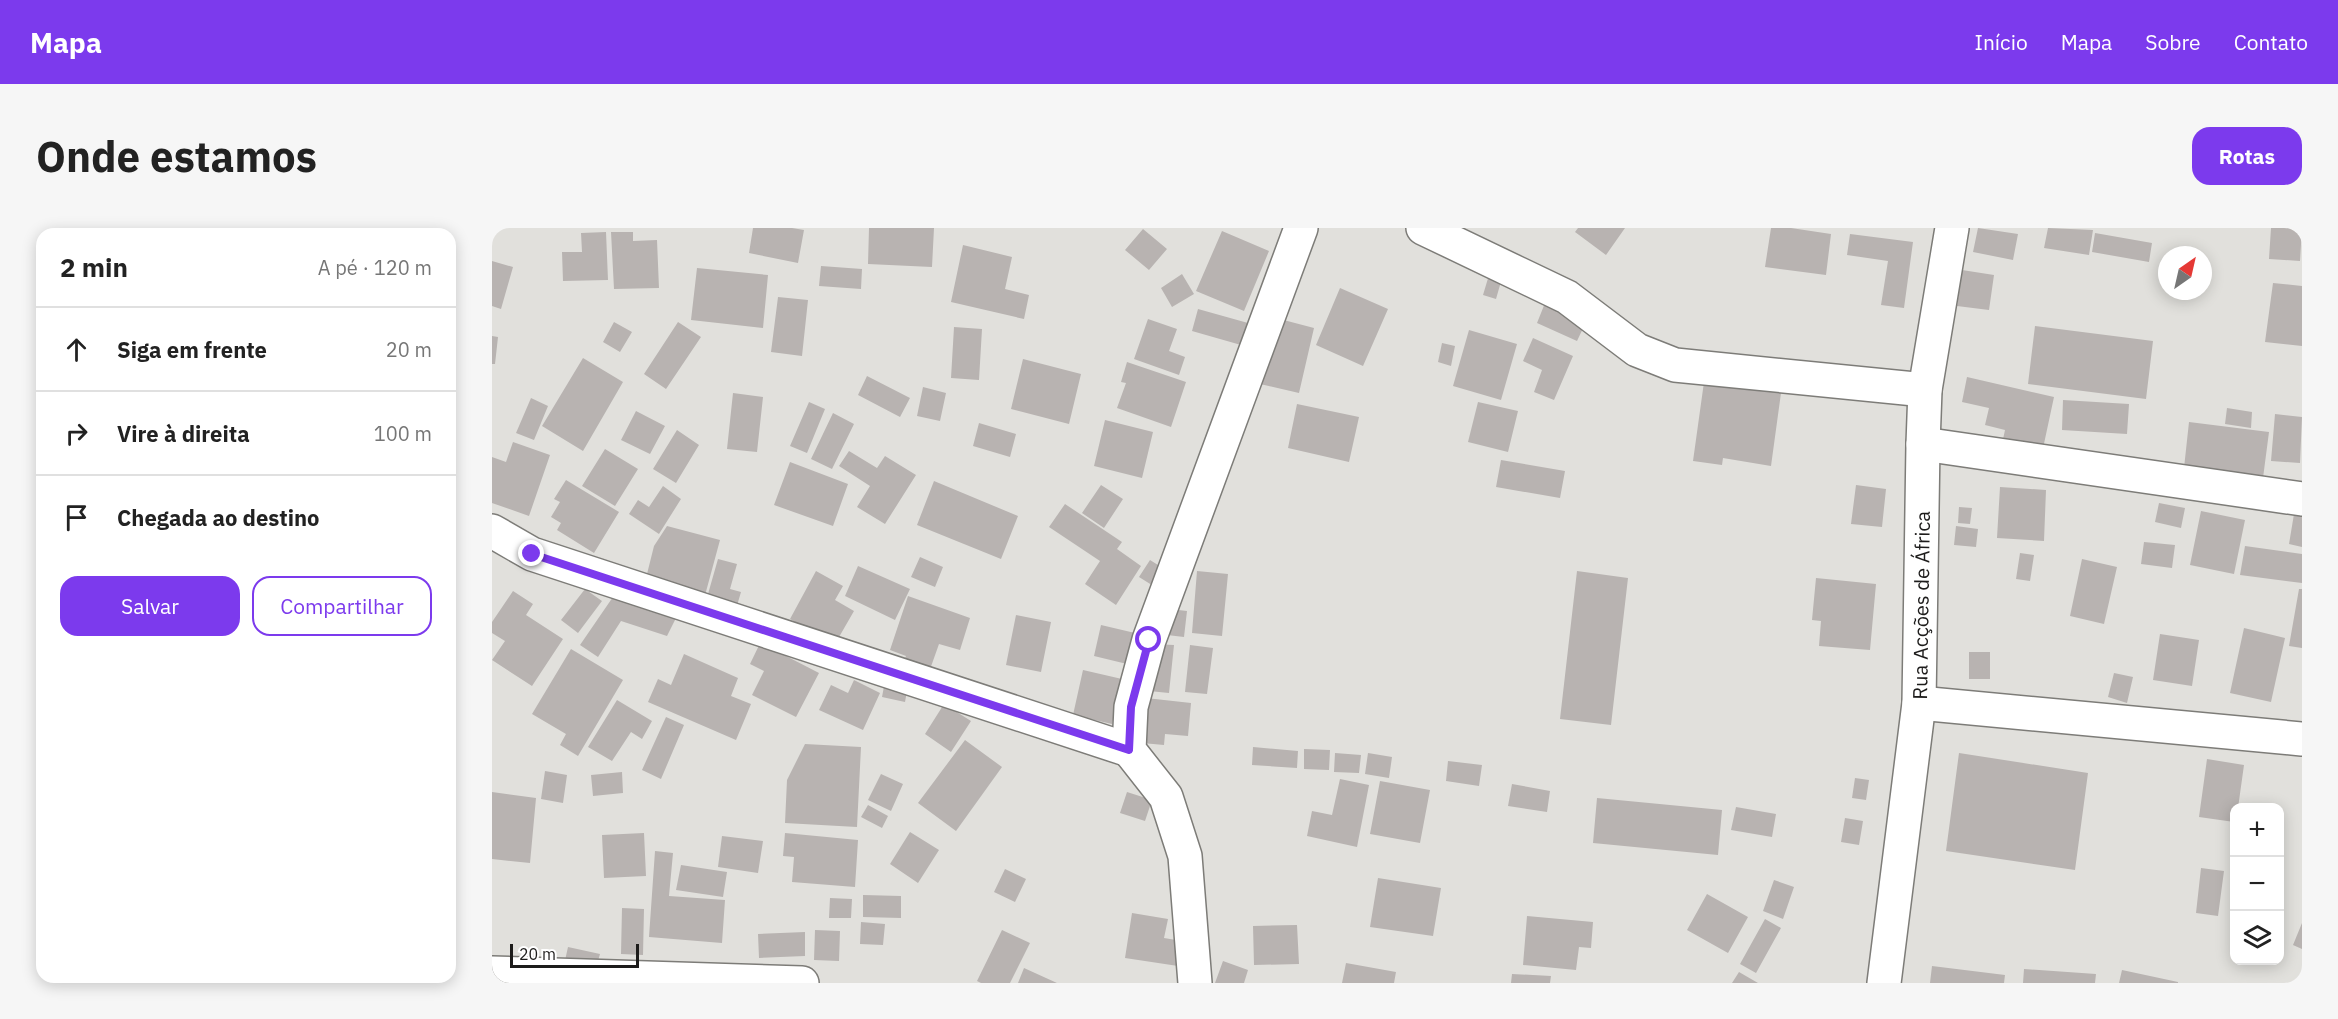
<!DOCTYPE html>
<html lang="pt">
<meta charset="utf-8">
<style>
:root{--surface:#fff;--page:#f6f6f6;--text:#222;--muted:#767676;--line:#e0e0e0;--accent:#7c3aed}
body{margin:0;font-family:"IBM Plex Sans",sans-serif;background:var(--page);color:var(--text)}
.controls{position:absolute;right:18px;bottom:18px;display:grid;overflow:hidden;border-radius:12px;box-shadow:0 3px 15px #0003}
.controls button{width:54px;height:54px;display:grid;place-items:center;padding:0;border:0;border-bottom:2px solid var(--line);background:var(--surface);color:var(--text);font:30px sans-serif}
.compass{position:absolute;left:1666px;top:18px;width:54px;height:54px;border-radius:50%;background:var(--surface);box-shadow:0 3px 15px #0003;rotate:34deg}
.scale{position:absolute;left:18px;bottom:15px;width:129px;box-sizing:border-box;padding-left:6px;border:3px solid #1d1c1b;border-top:0;font-size:16px;line-height:21px;white-space:nowrap;color:#1d1c1b;-webkit-text-stroke:4px #fff;paint-order:stroke}
.stop{position:absolute;width:18px;height:18px;margin:-14px;border:4px solid #7c3aed;border-radius:50%;background:#fff}
.stop.end{background:#7c3aed;border-color:#fff;box-shadow:0 2px 6px #0008}
.list{margin:0;padding:0;list-style:none}
h2{display:flex;justify-content:space-between;align-items:center;height:78px;margin:0;padding:0 24px;font-size:26px}
h2 small{font-size:20px;font-weight:400;color:var(--muted)}
.list li{display:grid;grid-template-columns:39px 1fr auto;gap:18px;align-items:center;box-sizing:border-box;height:84px;padding:0 24px;border-top:2px solid var(--line)}
.list b{display:block;font-size:22px;white-space:nowrap}
.list em{font-size:20px;font-style:normal;color:var(--muted)}
.actions{display:flex;gap:12px;padding:18px 24px}
.actions a{flex:1;padding:14px 0;border:2px solid var(--accent);border-radius:18px;text-align:center;font-size:21px;color:var(--accent)}
.actions .main{background:var(--accent);color:#fff}
.icon{flex:none;width:33px;height:33px;fill:none;stroke:currentColor;stroke-width:2;stroke-linecap:round;stroke-linejoin:round}
.map{position:relative;flex:none;width:1810px;height:755px;overflow:hidden;border-radius:18px}
header{display:flex;align-items:center;gap:36px;box-sizing:border-box;height:84px;padding:0 30px;background:var(--accent);color:#fff}
header strong{font-size:28px}
nav{display:flex;gap:33px;margin-inline-start:auto;font-size:21px}
.intro{display:flex;align-items:center;justify-content:space-between;box-sizing:border-box;height:144px;padding:0 36px}
h1{margin:0;font-size:42px}
.button{padding:15px 27px;border-radius:18px;background:var(--accent);color:#fff;font-size:21px;font-weight:700}
main{display:flex;gap:36px;padding:0 36px}
aside{flex:1;background:var(--surface);border-radius:18px;box-shadow:0 3px 15px #0003}
.map>svg:first-child{display:block}
.building{fill:#b8b3b1}
.lines{fill:none;stroke-linecap:round;stroke-linejoin:round}
.minor-casing{stroke:#7d7c78;stroke-width:36}
.minor{stroke:#fff;stroke-width:33}
.route{stroke:#7c3aed;stroke-width:8}
.labels{text-anchor:middle;dominant-baseline:central;stroke-width:6;stroke-linejoin:round;paint-order:stroke}
.street-label{font-size:20px;fill:#1d1c1b;stroke:#fff}
</style>
<header>
<strong>Mapa</strong>
<nav><a>Início</a><a>Mapa</a><a>Sobre</a><a>Contato</a></nav>
</header>
<div class="intro"><h1>Onde estamos</h1><a class="button">Rotas</a></div>
<main>
<aside>
<h2>2 min<small>A pé · 120 m</small></h2>
<ul class="list">
<li><svg class="icon" aria-label="ahead" viewBox="0 0 24 24"><path d="M12 20V5M6 11l6-6 6 6"/></svg><div><b>Siga em frente</b></div><em>20 m</em></li>
<li><svg class="icon" aria-label="right" viewBox="0 0 24 24"><path d="M7 20v-9h11M14 6l5 5-5 5"/></svg><div><b>Vire à direita</b></div><em>100 m</em></li>
<li><svg class="icon" aria-label="arrive" viewBox="0 0 24 24"><path d="M6 21V4h12l-3 4 3 4H6"/></svg><div><b>Chegada ao destino</b></div></li>
</ul>
<div class="actions"><a class="main">Salvar</a><a>Compartilhar</a></div>
</aside>
<div class="map">
<svg width="1810" height="755" viewBox="0 0 1810 755">
<rect width="100%" height="100%" fill="#e1e0dc"/>
<path class="building" d="M261,0H300L312,2L306,35L257,25Z
M377,0H442L440,39L376,36Z
M1086,0H1133L1114,27L1083,4Z
M1279,0H1299L1339,6L1334,47L1273,39Z
M1486,0L1526,6L1521,32L1481,24Z
M1556,0L1601,2L1597,27L1552,20Z
M1779,0H1810L1808,33L1777,31Z
M651,1L675,21L657,42L633,22Z
M730,3L777,23L752,83L704,63Z
M114,4L116,52L71,53L70,24H90L89,5Z
M119,4H141V13L165,12L167,60L122,61Z
M1603,5L1660,15L1657,34L1600,24Z
M1358,6L1421,14L1412,80L1389,77L1396,33L1355,27Z
M471,17L520,29L513,61L537,67L532,91L459,74Z
M0,33L21,39L9,81L0,78Z
M329,38L370,41L369,61L327,58Z
M205,40L276,47L271,100L199,92Z
M1470,42L1502,47L1497,82L1465,78Z
M690,46L702,66L680,79L669,60Z
M997,47L1010,50L1004,71L991,67Z
M1781,55L1810,58V118L1773,114Z
M848,60L896,81L871,138L824,117Z
M286,69L316,72L310,128L279,124Z
M1053,75L1094,94L1085,113L1045,95Z
M706,81L756,95L749,117L700,103Z
M784,90L822,100L807,165L768,156Z
M656,91L685,101L677,123L693,129L687,147L642,131Z
M122,94L140,104L128,124L111,114Z
M186,94L209,109L174,161L152,146Z
M1543,98L1661,113L1654,171L1536,156Z
M462,99L490,101L487,152L459,150Z
M977,102L1025,116L1009,172L961,158Z
M0,108L6,109L3,136H0Z
M1041,110L1081,128L1062,172L1042,164L1050,142L1031,133Z
M950,115L963,118L959,138L946,134Z
M91,130L131,154L91,223L50,198Z
M531,131L589,146L577,196L519,181Z
M635,134L694,154L679,199L625,180L634,155L629,154Z
M375,148L418,170L408,189L366,167Z
M1475,149L1562,169L1550,225L1510,216L1513,202L1493,197L1497,180L1470,174Z
M1212,154L1289,165L1279,238L1231,230L1230,237L1201,233Z
M431,159L454,165L448,193L425,188Z
M241,165L271,169L265,224L235,221Z
M39,170L56,178L42,212L24,205Z
M1571,172L1637,176L1635,206L1570,202Z
M317,174L333,181L315,225L298,218Z
M986,174L1026,183L1016,224L976,214Z
M805,176L867,189L857,234L796,220Z
M1735,180L1760,184L1759,200L1733,196Z
M144,183L173,198L158,226L129,212Z
M341,185L362,196L340,241L319,231Z
M1783,186L1810,189L1808,235L1779,233Z
M613,192L661,204L650,250L602,238Z
M1697,194L1777,204L1771,250L1692,240Z
M487,195L524,206L518,229L481,218Z
M185,202L207,217L184,255L161,241Z
M21,214L58,227L37,288L0,275V229L14,234Z
M113,221L146,241L123,278L90,258Z
M357,223L385,240L393,228L424,247L393,296L365,279L378,258L347,238Z
M1009,232L1073,243L1068,270L1004,259Z
M298,234L356,256L341,298L282,277Z
M74,252L127,284L102,325L65,302L69,295L59,289L68,274L62,271Z
M442,253L526,288L509,331L425,297Z
M609,257L631,271L612,300L590,285Z
M1364,257L1394,261L1390,299L1359,296Z
M171,258L189,271L167,306L137,286L146,272L157,279Z
M1508,259L1554,262L1552,313L1505,310Z
M1667,275L1693,280L1689,300L1663,294Z
M573,276L630,314L625,321L649,338L624,377L593,356L608,333L557,299Z
M1467,279L1480,280L1478,296L1466,295Z
M1803,280L1810,281V319L1797,316Z
M1709,283L1753,292L1742,346L1698,337Z
M175,298L228,312L212,371L152,358L162,318Z
M1464,298L1486,301L1484,319L1462,317Z
M1652,314L1683,317L1680,340L1649,336Z
M1753,318L1810,326V355L1748,347Z
M1528,325L1542,327L1538,353L1524,351Z
M428,329L451,339L443,359L419,349Z
M226,331L245,336L238,361L249,364L244,381L214,373Z
M1590,331L1625,339L1612,396L1578,388Z
M658,332L674,342L663,359L647,349Z
M366,338L418,361L403,392L353,368Z
M324,343L351,358L343,372L362,383L343,416L298,391Z
M705,343L736,346L730,408L700,405Z
M1085,343L1136,350L1119,497L1068,491Z
M1324,350L1384,356L1378,422L1327,418L1329,393L1320,392Z
M93,361L110,373L86,405L69,392Z
M1807,361H1810V420L1797,418Z
M21,363L41,376L34,387L71,411L40,458L0,432L13,413L0,405V394Z
M123,366L186,386L175,408L129,393L106,429L88,417Z
M416,368L478,390L468,422L447,416L436,447L410,438L414,428L398,422Z
M678,381L695,383L692,409L675,407Z
M524,387L559,394L549,444L514,437Z
M609,397L643,405L635,436L602,428Z
M1752,400L1793,410L1779,474L1738,465Z
M273,405L299,418L294,428L327,445L304,489L260,467L272,443L258,436Z
M1668,406L1707,412L1700,458L1661,452Z
M661,416L682,417L677,465L657,463Z
M698,417L721,420L715,466L693,464Z
M79,421L131,452L86,528L68,517L74,506L40,486Z
M1477,424H1498V451H1477Z
M192,426L246,450L239,468L259,476L244,512L156,474L166,451L179,457Z
M591,442L630,451L620,496L581,487Z
M1622,445L1641,449L1635,475L1616,469Z
M394,448L417,452L413,474L390,469Z
M362,452L388,465L371,502L327,482L339,457L356,465Z
M654,470L699,475L696,508L673,506L672,517L650,515Z
M125,472L160,493L150,511L139,504L120,533L96,519Z
M452,476L479,493L459,524L433,506Z
M174,489L192,497L169,551L150,542Z
M473,512L510,539L464,603L426,575Z
M313,516L369,519L365,599L293,595L295,552Z
M761,519L806,523L805,540L760,537Z
M812,521L838,522L837,542L812,541Z
M843,525L869,527L867,545L842,544Z
M876,525L900,529L897,550L873,546Z
M1467,525L1596,545L1583,642L1454,623Z
M1715,531L1752,537L1746,580H1742V594L1707,589Z
M956,533L990,537L987,558L954,553Z
M53,543L75,547L71,575L49,571Z
M130,544L131,565L101,568L99,547Z
M389,546L411,556L399,583L376,572Z
M1363,550L1377,552L1374,572L1360,570Z
M848,551L877,557L865,619L815,608L820,583L840,587Z
M888,553L938,562L928,615L878,606Z
M1020,556L1058,563L1055,584L1016,578Z
M0,564L44,570L38,635L0,631Z
M635,564L660,572L653,593L628,585Z
M1105,570L1230,582L1226,627L1101,615Z
M376,577L396,588L390,600L369,589Z
M1244,579L1284,586L1280,609L1239,602Z
M1353,590L1371,593L1367,617L1349,614Z
M418,604L447,622L426,655L398,636Z
M152,605L154,648L112,650L110,607Z
M293,605L366,612L363,659L300,654L302,629L291,628Z
M230,608L271,613L266,645L226,639Z
M163,623L181,625L177,668L233,672L230,715L157,709Z
M189,637L235,644L231,669L184,662Z
M1709,640L1732,643L1726,688L1704,685Z
M513,641L534,651L523,674L502,664Z
M886,650L949,660L941,708L878,699Z
M1282,652L1302,659L1291,691L1271,683Z
M1215,666L1256,689L1236,725L1195,702Z
M371,667L409,668V690L371,689Z
M338,670L360,671L359,690H337Z
M130,680L152,681L151,727L129,726Z
M640,685L676,691L672,710L690,713L686,738L633,730Z
M1035,688L1101,694L1099,720L1087,719L1084,742L1031,737Z
M1273,691L1289,700L1264,745L1248,736Z
M369,694L393,696L391,717L368,716Z
M1810,695V721L1801,717Z
M805,697L807,736L762,737L761,698Z
M323,702L348,703L347,733L322,732Z
M510,702L538,715L518,755H489L485,753Z
M313,704V728L267,730L266,706Z
M76,719L108,726L103,743L72,737Z
M731,733L756,742L752,755H723Z
M854,735L904,744L902,755H850Z
M1440,738L1513,747L1512,755H1438Z
M532,740L565,755H526Z
M1532,741L1604,746L1603,755H1531Z
M1630,742L1686,754V755H1627Z
M1247,744L1266,755H1240Z
M1020,746L1059,748L1058,755H1019Z"/>
<g class="lines">
<defs>
<g id="minor">
<path d="M931,0L1075,69L1145,122L1183,137L1433,162"/>
<path d="M1431,216L1810,271"/>
<path d="M0,303L40,326L637,522"/>
<path d="M1427,475L1810,511"/>
<path d="M0,745L310,755"/>
<path d="M703,755L693,628L674,569L637,522L639,479L657,412L809,0"/>
<path id="s1" d="M1392,755L1427,475L1431,216L1433,162L1460,0"/>
</g>
</defs>
<use href="#minor" class="minor-casing"/>
<use href="#minor" class="minor"/>
</g>
<g class="lines">
<path class="route" d="M40,326L637,522L639,479L657,412"/>
</g>
<g class="labels">
<g class="street-label">
<text stroke="none"><textPath href="#s1" startOffset="380">Rua Acções de África</textPath></text>
</g>
</g>
</svg>
<div class="controls">
<button>+</button>
<button>−</button>
<button><svg class="icon" aria-label="layers" viewBox="0 0 24 24"><path d="M12 4l9 5-9 5-9-5zM3 14l9 5 9-5"/></svg></button>
</div>
<svg class="compass" viewBox="-18 -18 36 36"><path d="M0-13l5 13h-10z" fill="#e53935"/><path d="M0 13l5-13h-10z" fill="#767676"/></svg>
<div class="scale">20 m</div>
<div class="stop" style="left:657px;top:412px"></div>
<div class="stop end" style="left:40px;top:326px"></div>
</div>
</main>
